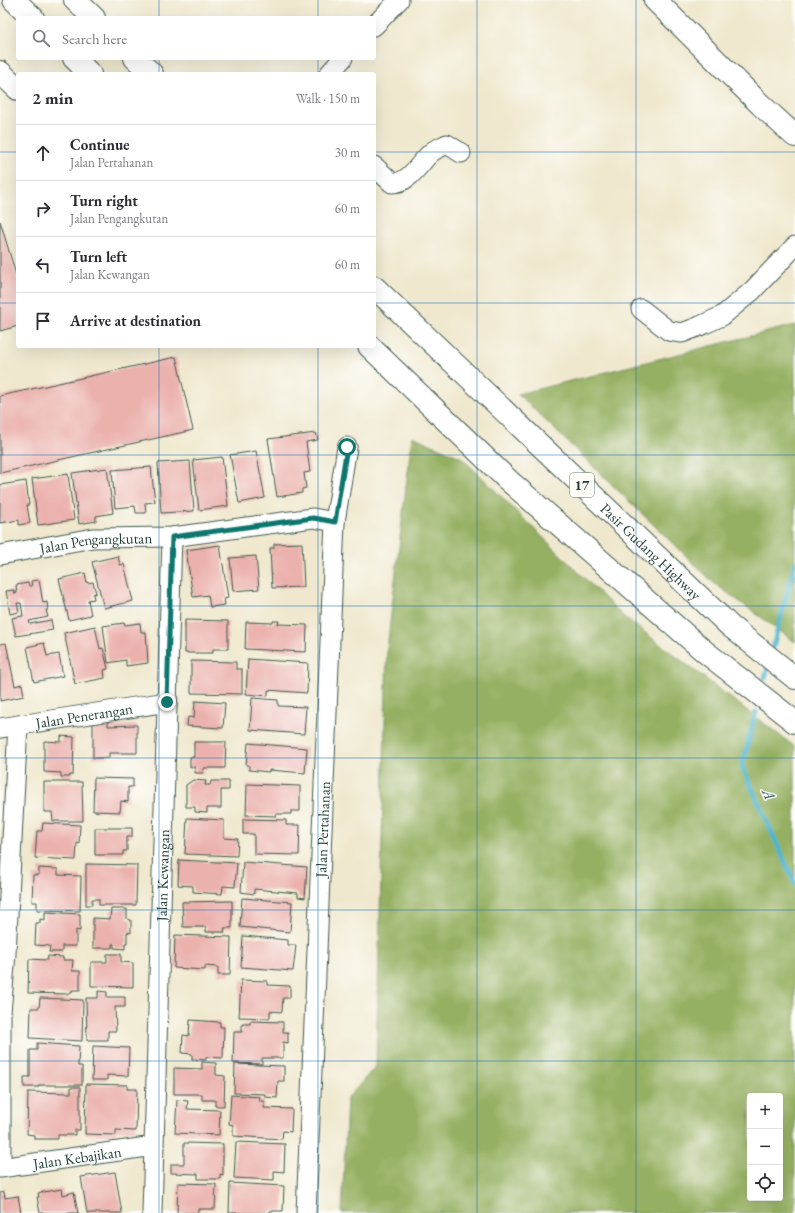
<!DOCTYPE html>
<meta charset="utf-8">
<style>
:root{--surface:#fff;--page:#f7f7f7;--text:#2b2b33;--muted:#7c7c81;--line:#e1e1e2}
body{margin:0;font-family:"EB Garamond",serif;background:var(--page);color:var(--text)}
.controls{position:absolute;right:12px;bottom:12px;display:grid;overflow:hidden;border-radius:4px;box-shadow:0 4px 16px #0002}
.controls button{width:36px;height:36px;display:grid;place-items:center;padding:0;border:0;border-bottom:1px solid var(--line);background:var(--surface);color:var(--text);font:20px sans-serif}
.stop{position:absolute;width:12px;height:12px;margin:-9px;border:3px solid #0f766e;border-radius:50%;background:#fff}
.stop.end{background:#0f766e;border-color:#fff;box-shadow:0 1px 4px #0008}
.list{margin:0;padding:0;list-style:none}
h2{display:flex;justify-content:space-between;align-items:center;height:52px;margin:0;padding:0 16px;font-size:17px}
h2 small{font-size:13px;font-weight:400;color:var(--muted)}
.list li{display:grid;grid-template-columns:26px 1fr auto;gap:12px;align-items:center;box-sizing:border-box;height:56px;padding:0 16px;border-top:1px solid var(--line)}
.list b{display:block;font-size:15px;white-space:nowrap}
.list p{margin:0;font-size:13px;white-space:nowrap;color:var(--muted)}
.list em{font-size:13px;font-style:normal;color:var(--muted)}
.icon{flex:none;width:22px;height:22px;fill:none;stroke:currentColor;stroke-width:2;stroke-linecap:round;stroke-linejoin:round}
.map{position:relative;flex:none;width:795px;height:1213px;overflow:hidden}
.search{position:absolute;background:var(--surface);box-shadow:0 4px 16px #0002;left:16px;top:16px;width:360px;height:44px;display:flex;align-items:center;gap:10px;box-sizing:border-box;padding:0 14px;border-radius:4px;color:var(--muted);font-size:15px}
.panel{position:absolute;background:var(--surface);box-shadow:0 4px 16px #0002;left:16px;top:72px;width:360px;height:276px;border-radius:4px}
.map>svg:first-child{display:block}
.forest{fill:#95b062;stroke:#5a764b;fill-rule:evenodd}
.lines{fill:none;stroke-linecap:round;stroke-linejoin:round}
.stream{stroke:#4eb5cd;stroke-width:5}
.building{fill:#ebb1ad}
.street-casing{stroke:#3e574b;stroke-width:21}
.secondary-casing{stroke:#3e574b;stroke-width:24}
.highway-casing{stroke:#3e574b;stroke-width:24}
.street{stroke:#fff;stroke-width:19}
.secondary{stroke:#fff;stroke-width:22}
.highway{stroke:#fff;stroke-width:22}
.route{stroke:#0f766e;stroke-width:5}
.grid{fill:none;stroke:#1f6fb2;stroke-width:1;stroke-opacity:0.55}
.labels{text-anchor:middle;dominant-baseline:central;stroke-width:3;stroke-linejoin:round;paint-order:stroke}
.shield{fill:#fdfcf7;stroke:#62766e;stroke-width:1}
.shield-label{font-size:14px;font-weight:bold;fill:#1f3d34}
.street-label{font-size:15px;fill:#1f3d34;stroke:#fdfcf7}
.water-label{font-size:16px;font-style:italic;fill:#2d6162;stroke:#fdfcf7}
</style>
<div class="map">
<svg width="795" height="1213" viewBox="0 0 795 1213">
<rect width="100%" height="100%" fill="#fdfcf7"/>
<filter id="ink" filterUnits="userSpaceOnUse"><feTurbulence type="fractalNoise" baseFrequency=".025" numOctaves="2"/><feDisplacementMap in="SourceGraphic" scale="8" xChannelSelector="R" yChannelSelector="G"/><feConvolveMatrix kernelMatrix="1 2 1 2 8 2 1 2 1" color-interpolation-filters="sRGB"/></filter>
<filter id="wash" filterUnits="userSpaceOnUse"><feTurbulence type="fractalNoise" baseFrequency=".012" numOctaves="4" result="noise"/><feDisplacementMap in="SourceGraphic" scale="16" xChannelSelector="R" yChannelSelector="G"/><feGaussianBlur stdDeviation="0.9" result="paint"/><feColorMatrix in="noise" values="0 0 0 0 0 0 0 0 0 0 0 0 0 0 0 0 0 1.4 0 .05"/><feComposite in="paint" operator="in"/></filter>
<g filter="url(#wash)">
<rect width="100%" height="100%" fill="#efe8ce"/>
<path class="forest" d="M795,325V642L714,583L518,394Z
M412,436L462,458L623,616L795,747V1213H342L347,1099L376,1066L387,649ZM750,1096H780V1198H750Z"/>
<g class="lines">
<path class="stream" d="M772,651L795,563
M765,678L769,663
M756,712L742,766L795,884"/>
</g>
<g id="blocks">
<path class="building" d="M0,221L18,281V326L0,331Z
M176,357L193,430L0,473V396Z
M316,433L318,440L306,442L310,472L304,473L306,488L302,489V493L277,497L268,439Z
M256,451L265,498L239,503L230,455Z
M222,457L228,506L199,510L193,460Z
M190,461L194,511L161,513L158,463Z
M151,467L155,502L145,503L146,513H136L135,506L115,508L112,470Z
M107,468L113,513L96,516V521L79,524L72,473Z
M68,474L74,520L38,525L32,479Z
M26,481L29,505H27L30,523L19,525V520L0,523V485Z
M302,543L304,587L272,588L270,548H274V544Z
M220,545L228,598L224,599L225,605L210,607L208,595L193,597L186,550Z
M118,556L120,565L124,564L133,601L104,608L92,562Z
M256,556L259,589L233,591L230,558Z
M85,573L87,583L93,582L96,593L93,594L94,599L88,600L91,615L69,620L59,579Z
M39,580L43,603L47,602L48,610H46L48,617L29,621L30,624L51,620L53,630L16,636L12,618L23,616L21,603H17L19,612L10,614L6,591L14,590L15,594L17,593L16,585L28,583L29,586H32L31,581Z
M185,620L228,621V649H213V653H185Z
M273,621H279L278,624L307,625L306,652L245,649L246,622L273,623Z
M124,623L125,625L140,623L141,632H146L148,663L126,666V660L108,663L103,626Z
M95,626L100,649L103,648L108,669L104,670L105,678L75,684L64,633Z
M6,643L15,686L22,684L24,696L0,701V644Z
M44,643L47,656L59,654L63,676L34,682L27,647Z
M248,659L308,663L307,693L268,690V696L246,694Z
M191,661L236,662V669H242V694L191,693Z
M252,698L278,700V706L306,707L304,734L250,730Z
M195,701L225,703L223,728L187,726L188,717L194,718Z
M93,718H108V726L137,725V753H109V758H93Z
M61,736L74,737L73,775H70V777H61V773L44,772V741L61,742Z
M194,742H226L225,768H204L203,773H195V767H190V757H194Z
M248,743L307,748L305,773L269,770V772L249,770V765H246Z
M94,778L133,779V787H128V802L121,801L120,812L93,811Z
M193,780L206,781L205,785H210L211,781H229V790H221V808H207V813L195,812V807H186V785Z
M44,782H82L83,821H53L52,812H44Z
M247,784L300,786V811H291V814H276V816L246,815Z
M187,818L224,820V838L238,839L237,856L185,854Z
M243,819L286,820V825H300L299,855L254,854V834H243Z
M43,823L80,825L79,844L77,843L76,860L35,858L37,831H42Z
M95,828H132V837H127V851H123V855H95Z
M179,860L237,863L235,887L223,886L222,894L193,892V886L178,885Z
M243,862L307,867L305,898L298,897V893L254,889V894L241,892Z
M86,864L137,865L136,905H99V899H92V905H86Z
M39,868L58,869V875L81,876L80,911L37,910V902H32L33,875H39Z
M242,898L292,902L290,932L240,927Z
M232,901V928H224L225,932H206V927H183L182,902Z
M111,909H127V919L131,920V933L127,932V943H125V949L114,948V944H112V948H93V918L110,919Z
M45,912L80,914V931L76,930V946H62V952H49L50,946L35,945L36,923H40V919L45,920Z
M175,935L231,937L230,975H218V967L205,966V970L174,968Z
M243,936L288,940V945H296L293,971L241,967Z
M107,954H121V962L133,963V987L91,986V962H107Z
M48,956L63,957V960H73L72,971H80V990H72V992H69V994L28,993L29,959L47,960Z
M241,980L267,981V985L290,986V998H283L282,1012L270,1011V1018L239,1017Z
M98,991L107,992V997H125V1007H115L116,1031H108V1040H87L86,998H98Z
M40,998L83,1000L82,1041L30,1038L31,1008H39Z
M190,1020L220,1022V1027H224L223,1058L206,1057V1060L192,1059V1054L182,1053L183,1035L189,1036Z
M250,1021L283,1022V1032H288V1043L283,1042V1058H262V1064L233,1063L234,1032H242V1024H250Z
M37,1043L79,1046L78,1066H82V1085H39V1087H24V1077H30V1050H37Z
M93,1046L129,1048L128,1076L107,1075V1080H92Z
M202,1062L216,1063V1075L225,1076L224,1106H215V1100H202V1094H174V1068L202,1069Z
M235,1064L284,1066V1081H278L277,1098L265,1097V1094L234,1093Z
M86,1084L127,1085V1089H137L136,1131L116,1130V1135L85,1134Z
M71,1087H80V1130H75V1135H58V1139H34V1135L27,1134L28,1092L71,1093Z
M231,1095L260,1097L259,1101H264V1108L292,1109L291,1132L283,1131L282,1139L233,1136V1125L229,1124Z
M177,1100L188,1101L187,1109L220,1110L219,1135L175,1133Z
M236,1142L285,1144L284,1172L274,1171V1180L234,1178Z
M184,1143L223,1144V1175L220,1174V1179H198V1174L171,1173V1164H184Z
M115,1172L122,1213H87L81,1177Z
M178,1183L216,1184L215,1209H198V1213H177Z
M230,1183L284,1186L283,1211H270V1213H229Z
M62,1189L63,1195L74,1192L78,1213H40L37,1197H39L38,1193Z
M4,1192L5,1198L18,1196L21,1213H0V1193Z"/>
</g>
</g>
<g filter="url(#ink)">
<use href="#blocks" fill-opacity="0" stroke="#3e574b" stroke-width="1"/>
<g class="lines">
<defs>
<g id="street">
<path d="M374,26L399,0"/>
<path d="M329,74L343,58"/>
<path d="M374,166L392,183C411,183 420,161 433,151C438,148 443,146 447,144L461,153"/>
<path d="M641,309L669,331L682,333L700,326L722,316L752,291L795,246"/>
<path id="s1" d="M0,555L93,538L172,537L313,518L335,522"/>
<path id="s2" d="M0,728L167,702"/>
<path d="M1,1167V1013L6,953L18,725"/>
<path id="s3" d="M0,1168L154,1146"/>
<path id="s4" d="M152,1213L172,537"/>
<path id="s5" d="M306,1213L335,522L347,447"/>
</g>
<path id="secondary" d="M655,0L761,105L795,136
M0,72L18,89"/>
<g id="highway">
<path d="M14,0L33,18"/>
<path d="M75,0L94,18"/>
<path d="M74,58L90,74"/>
<path d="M135,58L152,74"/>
<path id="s6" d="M374,287L730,626L795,678"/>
<path d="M369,346L508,480L704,651L795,722"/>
</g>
</defs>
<use href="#street" class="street-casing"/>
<use href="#secondary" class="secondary-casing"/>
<use href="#highway" class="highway-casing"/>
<use href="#street" class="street"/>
<use href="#secondary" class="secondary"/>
<use href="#highway" class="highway"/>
</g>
</g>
<g class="lines" filter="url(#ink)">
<path class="route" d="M167,702L172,537L313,518L335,522L347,447"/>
</g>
<path class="grid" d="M159,0V18M318,0V18M477,0V1213M636,0V1213M159,58V74M318,58V74M0,152H18M374,152H795M0,303H18M374,303H795M159,346V1213M318,346V1213M0,455H795M0,606H795M0,758H795M0,910H795M0,1061H795"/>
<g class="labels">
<rect class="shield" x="570" y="473" width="24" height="24" rx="3"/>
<g class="shield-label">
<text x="582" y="485">17</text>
</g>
<g class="street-label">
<text stroke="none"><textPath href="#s1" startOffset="97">Jalan Pengangkutan</textPath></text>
<text stroke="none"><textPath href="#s6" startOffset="383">Pasir Gudang Highway</textPath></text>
<text stroke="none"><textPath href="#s2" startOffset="85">Jalan Penerangan</textPath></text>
<text stroke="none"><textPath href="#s5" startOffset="384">Jalan Pertahanan</textPath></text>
<text stroke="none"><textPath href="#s4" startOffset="338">Jalan Kewangan</textPath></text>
<text stroke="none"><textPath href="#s3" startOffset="78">Jalan Kebajikan</textPath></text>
</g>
<g class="water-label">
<text transform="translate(769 794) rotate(66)">A</text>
</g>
</g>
</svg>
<div class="controls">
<button>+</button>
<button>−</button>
<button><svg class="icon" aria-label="locate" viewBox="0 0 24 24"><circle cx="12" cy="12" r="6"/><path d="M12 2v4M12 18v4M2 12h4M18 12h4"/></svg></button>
</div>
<div class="stop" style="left:347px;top:447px"></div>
<div class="stop end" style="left:167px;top:702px"></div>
<div class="search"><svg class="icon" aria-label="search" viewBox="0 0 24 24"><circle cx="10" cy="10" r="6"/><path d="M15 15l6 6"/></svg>Search here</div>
<section class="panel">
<h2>2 min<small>Walk · 150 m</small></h2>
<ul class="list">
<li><svg class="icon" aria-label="ahead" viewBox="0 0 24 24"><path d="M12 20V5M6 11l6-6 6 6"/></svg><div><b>Continue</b><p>Jalan Pertahanan</p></div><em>30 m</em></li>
<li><svg class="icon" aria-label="right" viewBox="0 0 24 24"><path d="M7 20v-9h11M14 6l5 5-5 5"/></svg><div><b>Turn right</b><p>Jalan Pengangkutan</p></div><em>60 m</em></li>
<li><svg class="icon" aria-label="left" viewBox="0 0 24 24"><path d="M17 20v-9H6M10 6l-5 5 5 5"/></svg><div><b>Turn left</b><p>Jalan Kewangan</p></div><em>60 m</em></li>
<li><svg class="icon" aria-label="arrive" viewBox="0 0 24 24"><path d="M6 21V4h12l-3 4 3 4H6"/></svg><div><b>Arrive at destination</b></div></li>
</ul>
</section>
</div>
